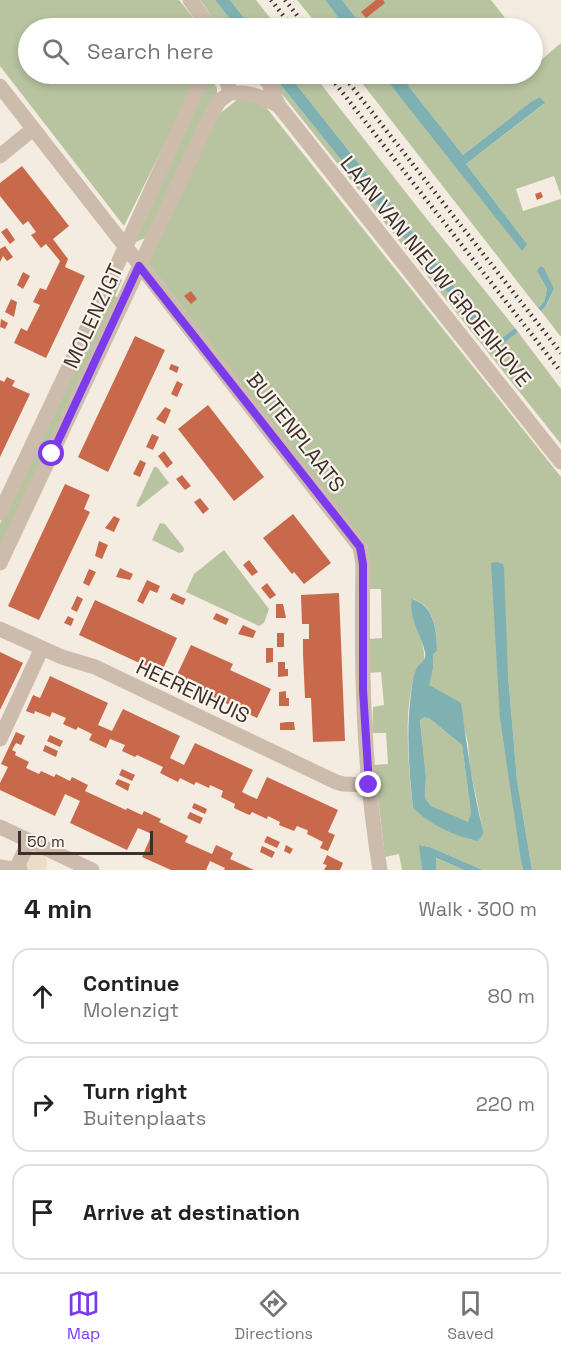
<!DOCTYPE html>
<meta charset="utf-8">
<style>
:root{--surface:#fff;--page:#f6f6f6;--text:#222;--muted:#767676;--line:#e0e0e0;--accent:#7c3aed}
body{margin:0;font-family:"Space Grotesk",sans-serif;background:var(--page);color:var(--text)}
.scale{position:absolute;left:18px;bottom:15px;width:135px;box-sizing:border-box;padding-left:6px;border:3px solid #3b302b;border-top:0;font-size:16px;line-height:21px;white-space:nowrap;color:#3b302b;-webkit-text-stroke:4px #fbf5ee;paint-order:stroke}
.stop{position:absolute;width:18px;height:18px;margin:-14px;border:4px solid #7c3aed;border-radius:50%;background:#fff}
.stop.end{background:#7c3aed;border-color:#fff;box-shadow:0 2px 6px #0008}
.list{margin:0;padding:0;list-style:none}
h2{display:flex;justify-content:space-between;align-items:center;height:78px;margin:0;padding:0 24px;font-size:26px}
h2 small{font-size:20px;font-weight:400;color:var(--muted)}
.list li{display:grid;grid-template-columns:39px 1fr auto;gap:18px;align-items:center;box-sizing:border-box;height:96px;margin:0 12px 12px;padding:0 12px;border:2px solid var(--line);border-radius:18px}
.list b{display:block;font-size:22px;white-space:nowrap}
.list p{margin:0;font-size:20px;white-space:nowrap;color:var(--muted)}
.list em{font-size:20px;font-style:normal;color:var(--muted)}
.icon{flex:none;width:33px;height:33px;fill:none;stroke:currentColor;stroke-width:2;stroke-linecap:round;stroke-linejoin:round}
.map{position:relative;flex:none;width:561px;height:870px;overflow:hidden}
.search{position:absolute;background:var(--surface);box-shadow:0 3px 9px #0003;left:18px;right:18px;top:18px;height:66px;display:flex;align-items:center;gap:15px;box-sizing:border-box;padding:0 21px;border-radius:33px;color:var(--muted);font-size:22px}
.sheet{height:402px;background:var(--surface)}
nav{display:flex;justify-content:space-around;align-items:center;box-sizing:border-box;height:84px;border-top:2px solid var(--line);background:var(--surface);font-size:16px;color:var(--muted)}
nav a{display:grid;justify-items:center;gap:3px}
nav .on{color:var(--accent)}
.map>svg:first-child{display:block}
.green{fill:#b8c4a0;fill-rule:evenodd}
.plaza{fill:#ecdcc8}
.water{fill:#7fb0b2;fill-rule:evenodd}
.building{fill:#c8694b}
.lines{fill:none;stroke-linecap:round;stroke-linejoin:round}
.minor{stroke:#cdbbac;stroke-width:15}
.rail{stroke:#3b302b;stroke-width:4.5;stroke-dasharray:1.5 4.5;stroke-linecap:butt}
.route{stroke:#7c3aed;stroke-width:8}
.labels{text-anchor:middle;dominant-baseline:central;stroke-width:4.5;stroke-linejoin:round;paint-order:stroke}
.street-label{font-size:21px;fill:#3b302b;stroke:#fbf5ee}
</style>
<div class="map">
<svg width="561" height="870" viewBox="0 0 561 870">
<rect width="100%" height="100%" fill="#f4ebe1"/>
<path class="green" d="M0,0H179L202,28H28V74H199L124,226L0,66Z
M200,0H215L237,28H220Z
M230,0H256L278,28H252Z
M297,0H325L346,28H320Z
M342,0H491L513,28H364Z
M561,43V196L554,176L516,189L523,211L561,199V337L541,311L547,305L554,289L540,266L537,271L547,289L544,302L538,308L355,74H382L446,153L527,244L466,164L544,104L540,97L532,101L463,155L399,74H532L533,52L540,61Z
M266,74H272L489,344L498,346L518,332L561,389V444Z
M288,74H313L418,208L515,328L498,341L495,340L387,199Z
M213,82L217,88V93L145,238L136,242L134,241L205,86Z
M238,99L252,100L265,106L561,477V870H532L517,780L508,675L500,720L523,870H483L430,847L420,845L422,870H402L399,854L385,857L374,765L388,764L386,733H372L373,707L384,705L381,672L369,673L368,639L382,638L381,589H368V547L147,262L217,116ZM413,599C435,606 437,632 437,651L433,654V669L428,685L464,727L468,743L470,768L483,830L472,840C452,833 429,823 413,808C409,773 400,690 422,662H424C427,640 407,620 413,599Z
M116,277L122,280L115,296L120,299L0,556V524Z
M154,467H157L169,483L139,507L136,506Z
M160,523L165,524L184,548L183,552L179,553L152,540Z
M224,550L269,609L264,623L259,626L186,592L194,574Z
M424,717L430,719L462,745L471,813L468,823L431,806L425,798L426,777L420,719Z
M435,858L464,870H436Z"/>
<path class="plaza" d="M27,846L45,857L47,861L46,870H0L18,866Z"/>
<path class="water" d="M215,0H230L252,28H237Z
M325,0H342L364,28H346Z
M272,74H288L387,199L495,340L498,341L515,328L518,332L500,346L493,347L489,344Z
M382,74H399L463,155L532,101L540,97L545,103L466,164L527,244L522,251Z
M540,266L544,268L554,289L546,306L541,311L538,308L544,302L547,289L537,271Z
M497,562L503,564L504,568L508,675L517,780L532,870H523L520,854L500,720L491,563Z
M412,599C435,606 437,632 437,651L433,654V669L429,685L461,703C467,745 472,788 483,830V834L478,841C456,837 429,824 413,808C409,770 406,732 411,693C412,686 413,677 416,670C419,662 427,662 425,652C421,635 408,617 412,599ZM424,717L430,719L462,745L471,813L468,822L431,806L425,798L426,777L420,720Z
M419,845L430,847L483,870H464L436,858V870H422Z"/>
<path class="building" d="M376,0H383L385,3L366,18L361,12Z
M22,166L69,226L53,239L68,259L65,267L85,276L46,358L14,343L21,328L27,331L40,305L33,302L40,288L46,290L60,261L46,244L41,248L31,235L36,232L28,221L23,225L0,196V183Z
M541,192L543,197L537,200L535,194Z
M7,228L15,240L10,244L1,232Z
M5,246L13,257L7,261L3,256L0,262V249Z
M23,272L30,276L23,289L17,285Z
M191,291L197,299L191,304L184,296Z
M11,299L17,302L14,317L5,312Z
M1,319L8,323L5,329L0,327Z
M135,336L165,350L108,472L78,457Z
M171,364L179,367L177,373L169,369Z
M7,377L15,381L12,386L30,394L0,457V380L4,382Z
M177,381L183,384L177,397L171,394Z
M208,405L264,477L234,501L178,429Z
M165,407L171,410L165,424L156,419Z
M152,434L159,437L153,450L146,447Z
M164,451L173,463L167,468L158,456Z
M140,460L146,463L140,477L133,474Z
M182,475L191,486L185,490L176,479Z
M65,484L90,495L84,509L90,512L39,620L8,606Z
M200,498L209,509L203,514L194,502Z
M293,514L331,563L304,584L294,572L292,574L263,538Z
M114,516L120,519L114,532L105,528Z
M99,541L108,545L102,559L95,556Z
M249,560L258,572L252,576L243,565Z
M120,568L133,574L130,580L116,577Z
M89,569L96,572L89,586L83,583Z
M147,580L160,586L157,593L150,590L143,604L137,601Z
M267,583L276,595L270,599L261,588Z
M173,593L186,599L183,605L170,599Z
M339,593L345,741L313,742L311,698H305L303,654V639H309V624H302L301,595Z
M77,596L83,599L77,612L71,609Z
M95,600L177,638L161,673L79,635Z
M276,604H283L286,618H276Z
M216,613L229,619L226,625L213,619Z
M68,616L74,619L71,626L64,623Z
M243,625L256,631L253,638L238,634Z
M277,633H284V647H277Z
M191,645L233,664L230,670L271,689L257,718L175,679Z
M266,648H273V662L266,663Z
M0,652L23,663L0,710Z
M278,662H285V669H288V676L278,677Z
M50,676L108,703L98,725L112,731L123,709L180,736L170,758L184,765L195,743L253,770L242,792L250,796L257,799L267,777L338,810L328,832L335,835L328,851L320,848L323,842L307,834L308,831L307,830L297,826L294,831L279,825L280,822L268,816L267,819L252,812L250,815L247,814L234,808L235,804L221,797L223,791L210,785L209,788L196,782L194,785L180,778L178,782L160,773L163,767L137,755L135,757L122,751L125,745L110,739L106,748L89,740L92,734L78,727L76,730L63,724L66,718L52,712L50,717L35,711L34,714L26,711L33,695L40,698Z
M286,691V698H289V706H279V692Z
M287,722H294L295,730H280V723Z
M16,732L25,736L21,745L16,743L12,750L16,752L15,755L29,762L26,768L39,774L41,771L54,777L56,774L70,781L72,777L88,785L85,791L126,810L127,808L142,815L144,811L161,819L159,822L188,836L185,842L212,854L216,845L225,849L233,853L230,859L254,870H224L225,868L210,861L206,870H171L142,857L152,834L138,828L127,850L70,823L80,801L65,794L55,816L0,790V783L8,767L1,764Z
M50,735L63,741L60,747L47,741Z
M45,745L58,751L56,757L43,751Z
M122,769L135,775L132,781L119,775Z
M118,779L130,784L128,791L115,784Z
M194,803L207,809L205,814L192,808Z
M190,812L203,818L200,824L187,818Z
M267,836L280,842L277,848L264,842Z
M286,845L293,849L290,854L284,851Z
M262,846L275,852L272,858L260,852Z
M327,855L343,863L340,870H324L327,865L323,864Z"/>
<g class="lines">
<path class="minor" d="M190,0L211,28
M225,74L230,93
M259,74L268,82L279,106L561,462
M0,86L360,547L363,564C361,666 363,768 380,870
M230,93C250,92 261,96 279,106
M0,156L33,129
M0,513L126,246L198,87L210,74
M0,563L209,119L219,101L230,93
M0,629L62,657L95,667L336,782L343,784L369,785
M0,739L42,648
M0,827L92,870
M0,867L20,870
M16,869L27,846"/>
<path class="rail" d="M271,0L293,28
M285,0L307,28
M328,74L561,372
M342,74L561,353"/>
</g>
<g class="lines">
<path class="route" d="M52,454L139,266L360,547L363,564V690L369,785"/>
</g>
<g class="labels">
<g class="street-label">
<text transform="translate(436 271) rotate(51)">LAAN VAN NIEUW GROENHOVE</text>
<text transform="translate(93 316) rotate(-65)">MOLENZIGT</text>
<text transform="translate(296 432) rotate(52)">BUITENPLAATS</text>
<text transform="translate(193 691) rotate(25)">HEERENHUIS</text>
</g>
</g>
</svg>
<div class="scale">50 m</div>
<div class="stop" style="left:52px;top:454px"></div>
<div class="stop end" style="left:369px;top:785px"></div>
<div class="search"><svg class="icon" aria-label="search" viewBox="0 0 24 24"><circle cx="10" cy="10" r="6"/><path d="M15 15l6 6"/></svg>Search here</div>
</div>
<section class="sheet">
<h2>4 min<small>Walk · 300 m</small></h2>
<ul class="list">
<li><svg class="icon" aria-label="ahead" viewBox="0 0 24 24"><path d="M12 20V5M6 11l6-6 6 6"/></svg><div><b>Continue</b><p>Molenzigt</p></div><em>80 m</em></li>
<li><svg class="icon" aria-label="right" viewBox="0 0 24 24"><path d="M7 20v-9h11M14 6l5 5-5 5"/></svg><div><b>Turn right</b><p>Buitenplaats</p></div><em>220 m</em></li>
<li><svg class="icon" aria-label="arrive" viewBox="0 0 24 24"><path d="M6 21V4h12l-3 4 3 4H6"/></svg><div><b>Arrive at destination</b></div></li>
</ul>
</section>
<nav>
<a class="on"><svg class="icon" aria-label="map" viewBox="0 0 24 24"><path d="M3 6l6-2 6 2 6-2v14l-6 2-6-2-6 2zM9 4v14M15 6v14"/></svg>Map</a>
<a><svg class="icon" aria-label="directions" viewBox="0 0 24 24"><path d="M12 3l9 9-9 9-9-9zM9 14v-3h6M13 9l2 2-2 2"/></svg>Directions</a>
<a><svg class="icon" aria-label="saved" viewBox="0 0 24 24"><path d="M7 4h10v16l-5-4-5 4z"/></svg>Saved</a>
</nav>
